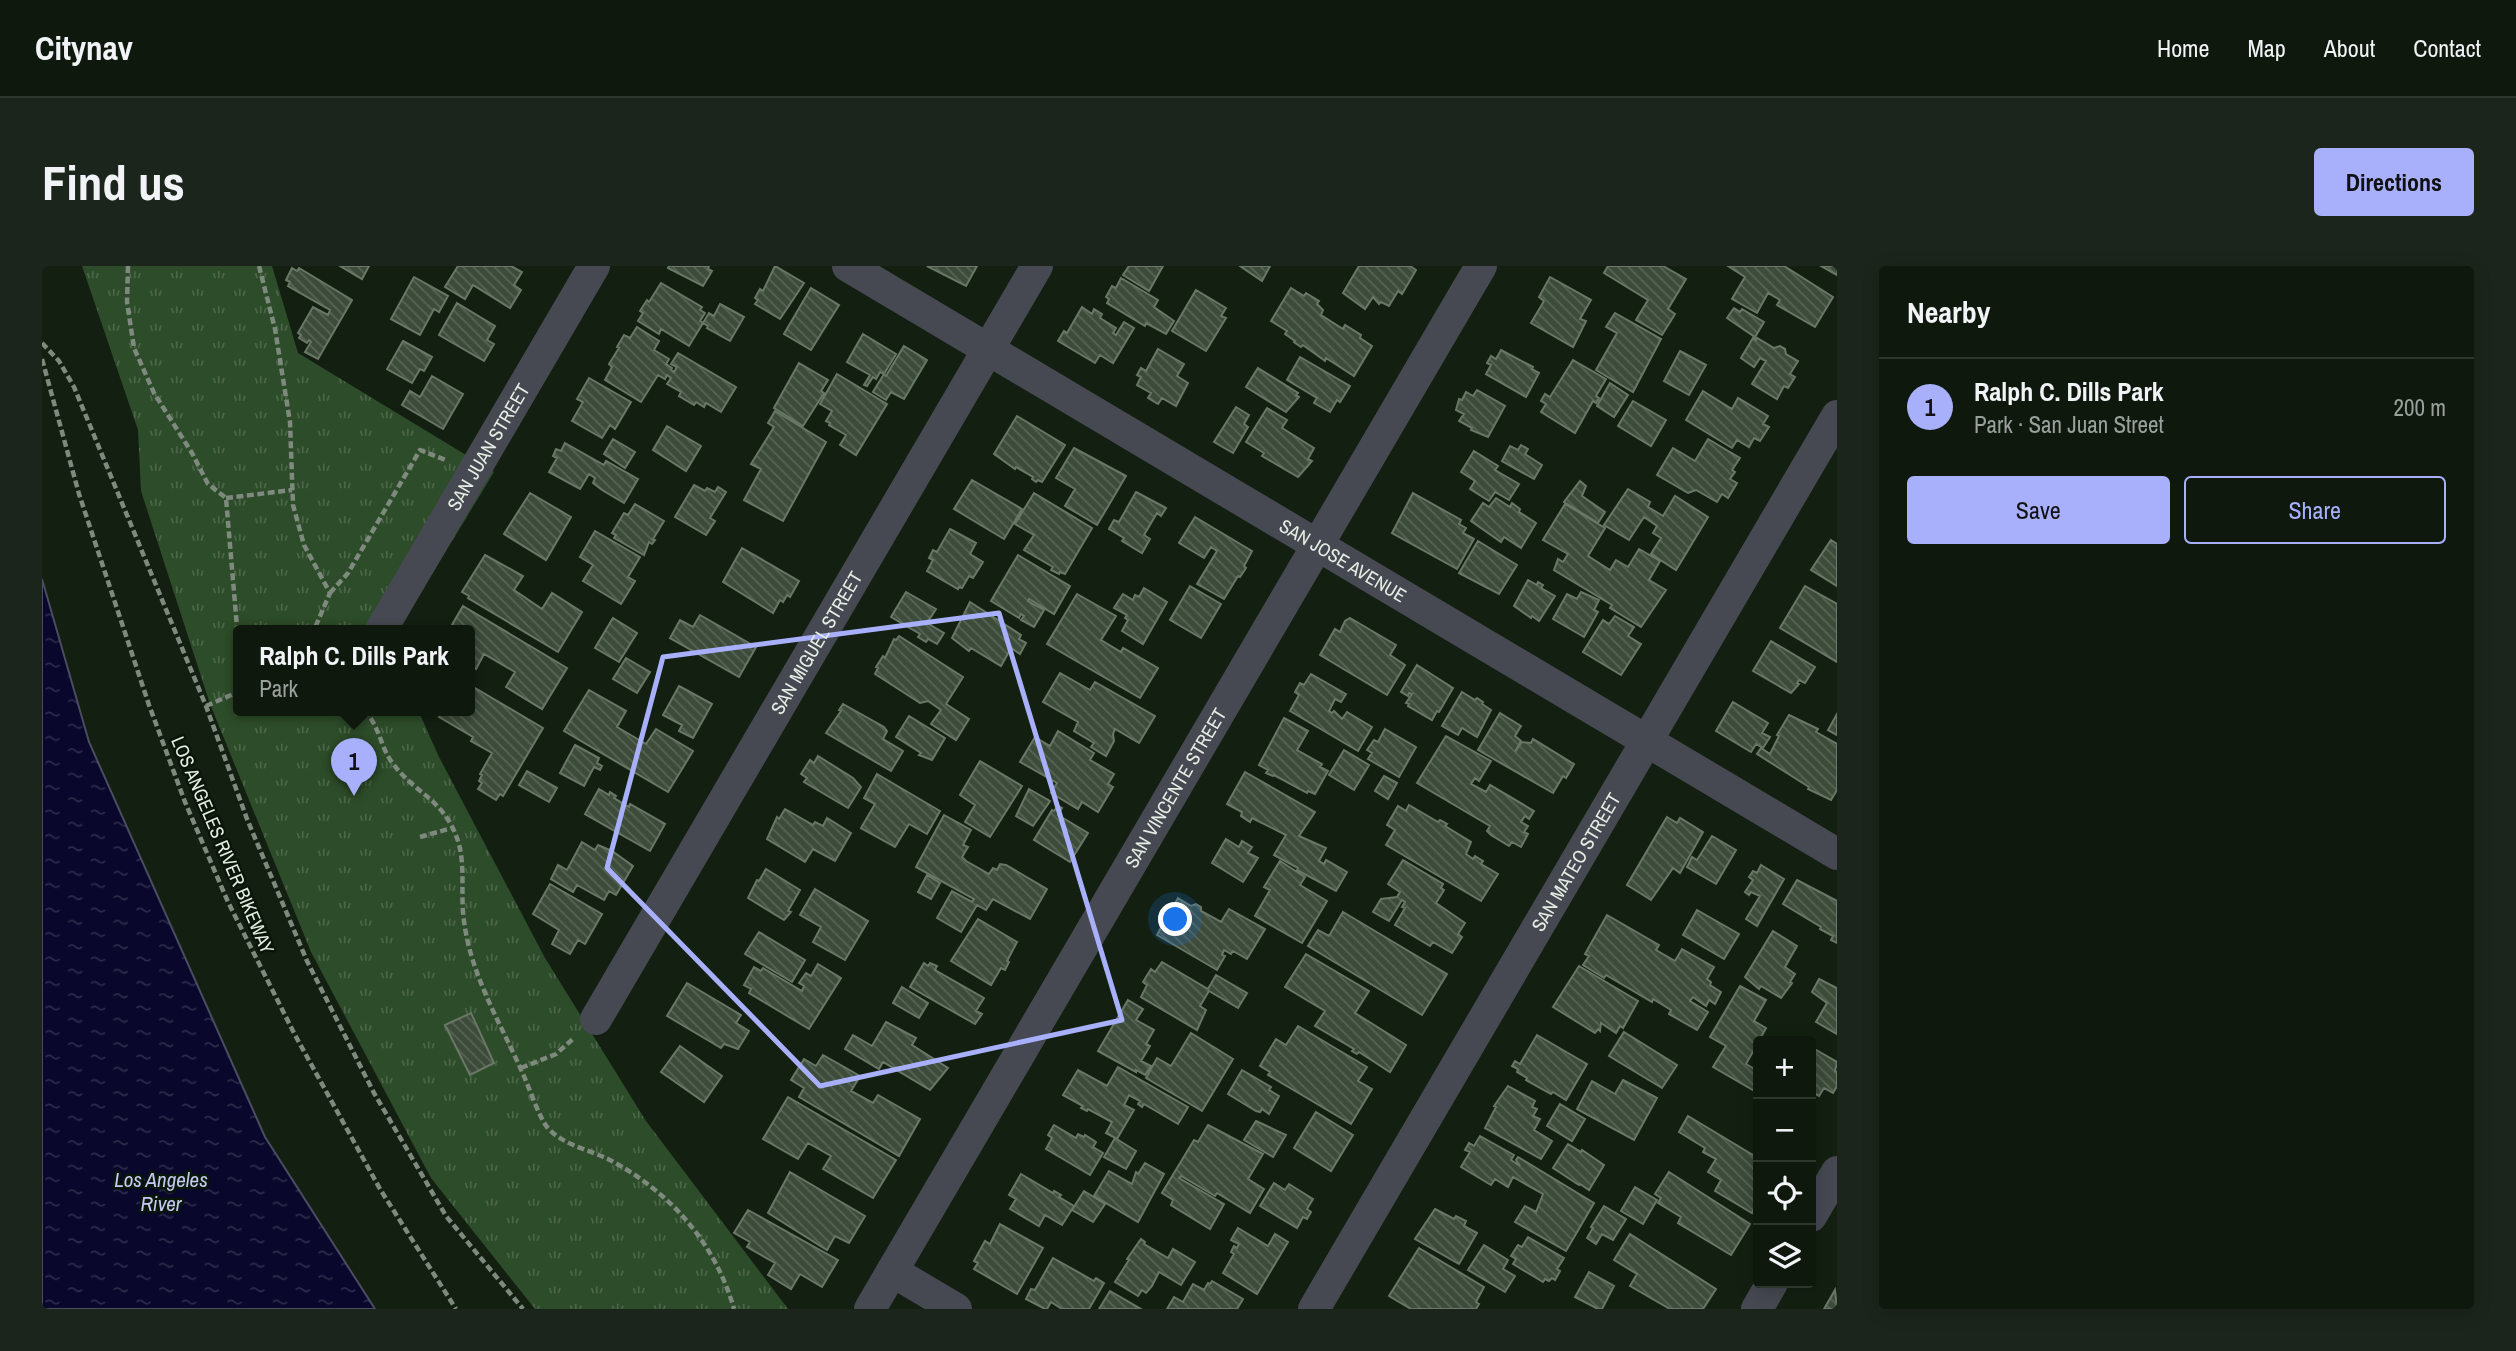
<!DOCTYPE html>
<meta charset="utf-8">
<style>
:root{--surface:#0e180d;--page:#1c251b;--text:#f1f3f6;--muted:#9ba09d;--line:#2e372e;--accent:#a8b0fc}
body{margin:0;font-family:"Archivo Narrow",sans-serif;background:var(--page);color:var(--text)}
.controls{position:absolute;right:21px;bottom:21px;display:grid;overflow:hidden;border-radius:7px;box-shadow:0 4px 18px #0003}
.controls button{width:63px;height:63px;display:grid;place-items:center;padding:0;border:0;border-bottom:2px solid var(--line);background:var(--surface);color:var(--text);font:35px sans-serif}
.you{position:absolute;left:1134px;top:654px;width:24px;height:24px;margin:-18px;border:5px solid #fff;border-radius:50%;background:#1a73e8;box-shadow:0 0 0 10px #1a73e833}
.badge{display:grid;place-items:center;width:46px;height:46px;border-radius:50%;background:var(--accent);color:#111;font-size:23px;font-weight:700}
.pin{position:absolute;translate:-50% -58px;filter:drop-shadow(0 2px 4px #0008)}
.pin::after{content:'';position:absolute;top:37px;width:24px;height:21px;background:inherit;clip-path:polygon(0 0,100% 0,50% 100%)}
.popup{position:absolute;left:191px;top:359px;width:242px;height:91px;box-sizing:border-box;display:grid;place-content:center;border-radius:7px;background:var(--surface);filter:drop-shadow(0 2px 5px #0005);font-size:23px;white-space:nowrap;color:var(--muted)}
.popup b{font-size:26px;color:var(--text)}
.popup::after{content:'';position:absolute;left:50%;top:100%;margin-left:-14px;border:14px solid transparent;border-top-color:var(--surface)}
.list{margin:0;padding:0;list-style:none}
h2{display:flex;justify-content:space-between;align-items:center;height:91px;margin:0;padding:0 28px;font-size:30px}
h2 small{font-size:23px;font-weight:400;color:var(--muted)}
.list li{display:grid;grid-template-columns:46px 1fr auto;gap:21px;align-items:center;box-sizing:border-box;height:98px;padding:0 28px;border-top:2px solid var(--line)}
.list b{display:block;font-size:26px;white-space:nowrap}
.list p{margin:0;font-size:23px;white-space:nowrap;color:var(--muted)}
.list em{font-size:23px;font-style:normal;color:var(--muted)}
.actions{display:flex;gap:14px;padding:21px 28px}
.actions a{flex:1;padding:16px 0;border:2px solid var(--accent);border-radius:7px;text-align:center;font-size:24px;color:var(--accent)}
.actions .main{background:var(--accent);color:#111}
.icon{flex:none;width:38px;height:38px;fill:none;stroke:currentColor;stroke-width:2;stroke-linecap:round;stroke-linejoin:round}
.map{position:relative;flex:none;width:1795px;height:1043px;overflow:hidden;border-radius:7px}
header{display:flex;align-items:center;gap:42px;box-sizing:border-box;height:98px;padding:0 35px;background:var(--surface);border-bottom:2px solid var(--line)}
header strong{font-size:33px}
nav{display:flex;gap:38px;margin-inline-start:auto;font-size:24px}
.intro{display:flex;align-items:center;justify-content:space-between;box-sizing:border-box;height:168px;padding:0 42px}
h1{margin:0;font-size:49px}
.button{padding:18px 32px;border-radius:7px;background:var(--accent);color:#111;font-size:24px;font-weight:700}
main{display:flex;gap:42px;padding:0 42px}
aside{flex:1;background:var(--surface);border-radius:7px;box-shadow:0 4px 18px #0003}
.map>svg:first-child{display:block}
.park{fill:url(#park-tufts)}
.water{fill:url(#water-ripples);stroke:#4b4c62;stroke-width:2}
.building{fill:url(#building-back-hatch);stroke:#697866;stroke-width:2}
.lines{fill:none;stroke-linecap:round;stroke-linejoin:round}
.path{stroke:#7f8a7e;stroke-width:4.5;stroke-dasharray:7 3.5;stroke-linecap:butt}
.minor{stroke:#474952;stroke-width:32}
.marked{fill:none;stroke:#a8b0fc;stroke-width:5;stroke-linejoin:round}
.labels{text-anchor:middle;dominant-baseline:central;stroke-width:5;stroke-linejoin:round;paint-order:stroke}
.street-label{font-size:19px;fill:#e5eee4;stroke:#0a1708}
.water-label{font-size:21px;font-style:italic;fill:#c4caf5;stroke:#0a1708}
</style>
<header>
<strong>Citynav</strong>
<nav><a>Home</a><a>Map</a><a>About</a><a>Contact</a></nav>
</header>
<div class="intro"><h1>Find us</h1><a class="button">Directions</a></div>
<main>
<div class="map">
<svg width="1795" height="1043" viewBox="0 0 1795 1043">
<defs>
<pattern id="park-tufts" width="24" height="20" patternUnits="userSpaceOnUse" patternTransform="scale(1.75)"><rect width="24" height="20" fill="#2d4c29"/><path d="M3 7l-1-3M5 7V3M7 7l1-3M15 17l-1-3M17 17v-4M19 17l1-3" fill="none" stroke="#4b6648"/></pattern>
<pattern id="water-ripples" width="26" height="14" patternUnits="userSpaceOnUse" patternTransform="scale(1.75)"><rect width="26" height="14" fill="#09072b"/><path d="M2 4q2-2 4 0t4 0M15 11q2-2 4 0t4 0" fill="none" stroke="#2d2b4a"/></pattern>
<pattern id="building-back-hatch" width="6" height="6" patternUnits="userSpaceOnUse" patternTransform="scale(1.75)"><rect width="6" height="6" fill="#3c4b3a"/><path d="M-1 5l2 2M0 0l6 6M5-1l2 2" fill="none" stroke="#586556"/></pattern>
</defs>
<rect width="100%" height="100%" fill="#132011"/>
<path class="park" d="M40,0H230L256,87L452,206L356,364H196V444H376L397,491L503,692L604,855L746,1043H493L389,912L269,686L168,438L99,225L96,164Z"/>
<path class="water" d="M0,313L47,476L223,871L333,1043H0Z"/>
<path class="building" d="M298,0H327L320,13Z
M416,0H469L480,6L472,19L479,24L468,42L431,19L423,33L403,21Z
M627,0H667L666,3L670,5L661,20L626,2Z
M733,0L762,17L738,53L713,38L716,34L713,32L718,23L721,25Z
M885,0H935L924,20Z
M1087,0H1121L1107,25L1081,9Z
M1198,0H1228L1220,15Z
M1317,0H1368L1374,4L1360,28L1356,25L1347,40L1339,36L1337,38L1331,31L1323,43L1301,27Z
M1566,0H1621L1644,13L1626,43L1633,48L1620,69L1594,54L1606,34L1562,7Z
M1742,0L1791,31L1773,61L1735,39L1738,34L1726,27L1715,47L1690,33L1703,11L1686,0Z
M1779,0H1795V9Z
M250,2L255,5L257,2L310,34L276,93L263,86L269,76L267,74L265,77L257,72L259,69L256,67L271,41L286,49L288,44L246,20L248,16L244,14Z
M372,11L406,30L397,46L392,43L378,69L349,53Z
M1508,11L1549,34L1538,53L1544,55L1531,81L1489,57L1502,35L1497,31Z
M1079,12L1116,34L1112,41L1132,55L1124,68L1104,57L1103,60L1065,37L1067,33L1064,31L1070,20L1074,22Z
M619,17L660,41L658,44L663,47L658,55L661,57L647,80L619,63L617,68L596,55L601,47L598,45L605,34L607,36Z
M769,22L797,39L769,84L742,68Z
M1249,22L1262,30L1264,27L1277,35L1275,38L1281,44L1279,49L1301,63L1303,59L1319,69L1318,72L1330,80L1312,110L1284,92L1283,95L1261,79L1259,81L1252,76L1253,75L1243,68L1245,65L1229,55Z
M1154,24L1184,42L1179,50L1184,52L1164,85L1130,65Z
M415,37L453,60L445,74L452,78L442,95L397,69Z
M678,38L702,51L688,75L665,62L666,60L661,57L667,47L672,50Z
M1040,41L1050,48L1052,43L1060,48L1058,52L1074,62L1071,67L1074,69L1082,56L1092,62L1071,97L1058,89L1053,97L1016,75L1022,65L1025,67Z
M1692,42L1698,46L1700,43L1722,56L1713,71L1685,52Z
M1573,47L1619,73L1591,126L1554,104L1575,67L1564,61Z
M595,61L617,75L612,84L627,93L624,98L630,102L629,104L632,106L635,101L629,98L636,87L694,121L679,146L664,137L662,141L654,136L652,139L637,130L639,126L625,118L629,112L625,109L623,113L616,109L599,136L563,114L570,101L567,98L577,82L575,81L582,69L588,72Z
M821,68L854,88L842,108L838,106L834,113L831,111L825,120L822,119L828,109L805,96Z
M1711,72L1714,74L1715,72L1732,82L1738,80L1743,83L1744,88L1756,95L1748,108L1753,111L1746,122L1742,120L1735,133L1710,118L1724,95L1718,92L1712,101L1699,92Z
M361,75L390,91L382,105L378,103L370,117L345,103Z
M862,80L885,94L862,133L849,126L844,134L831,126L842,108L844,110Z
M1116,83L1142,98L1135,110L1146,117L1134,140L1120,132L1116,138L1106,132L1109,127L1095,119L1099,111L1095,109L1099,102L1104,105Z
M1459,84L1491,101L1490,103L1497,107L1484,131L1444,108L1449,99L1445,97L1449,90L1454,93Z
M1638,85L1664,99L1647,129L1622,115Z
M1258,91L1308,120L1298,136L1295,134L1288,146L1272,137L1275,132L1245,114Z
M1531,94L1564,113L1554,130L1557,132L1554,137L1551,135L1533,167L1499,146L1504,138L1499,135L1503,128L1508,131Z
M757,97L786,114L779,125L782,127L761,160L732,142Z
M1216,102L1256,127L1254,129L1257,131L1244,146L1204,121Z
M795,108L845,138L814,189L798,179L804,169L787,159L788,157L784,155L790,145L778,138Z
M390,110L421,128L401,163L360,139L368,125L378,131Z
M547,112L589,136L573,163L568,159L560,172L530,155L541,136L535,133Z
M1568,117L1586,129L1572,151L1555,140Z
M1435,124L1463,140L1446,171L1429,164L1430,162L1417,155L1422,148L1414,144L1417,133L1420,134L1424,126L1431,130Z
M1661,125L1690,143L1696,132L1726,150L1721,158L1727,161L1718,175L1712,172L1707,181L1695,174L1690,182L1644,154Z
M1591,135L1624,154L1609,180L1576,160Z
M1194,141L1207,149L1202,158L1206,161L1191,187L1172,176Z
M1225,142L1245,154L1240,162L1272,182L1266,193L1270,195L1256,211L1220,190L1222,187L1204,176Z
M733,145L784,176L741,255L702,234L719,203L709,198L732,161L726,157Z
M975,150L1023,179L1000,216L996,214L994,216L990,213L991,211L974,201L973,203L952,188Z
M625,160L659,180L644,205L611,184Z
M571,173L593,186L583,202L562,188Z
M1666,173L1698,192L1690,204L1693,206L1688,213L1695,217L1686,232L1680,228L1675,236L1654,224L1646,227L1615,209L1631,182L1653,195Z
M523,177L562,199L564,195L596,213L582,237L560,224L551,217L553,212L547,208L538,223L507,206L515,192L511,190L514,183L519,185Z
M1479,179L1486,183L1483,188L1500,199L1492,213L1460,195L1468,180L1476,184Z
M1032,182L1084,210L1055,259L1023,240L1033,223L1014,212Z
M1432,185L1456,200L1453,204L1477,218L1467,234L1453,226L1447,235L1428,223L1433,215L1419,206Z
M930,214L980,243L962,273L912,243Z
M1538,215L1544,220L1540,230L1563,246L1556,257L1522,236Z
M652,219L663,225L665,222L673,226L676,221L684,226L668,252L673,255L664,269L633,251Z
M1586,223L1608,236L1606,241L1621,250L1633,230L1666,251L1634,304L1609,288L1619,272L1611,267L1615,260L1602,251L1587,274L1562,259Z
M1094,226L1124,242L1119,250L1115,247L1102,269L1108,273L1100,287L1080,275L1082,272L1067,263L1072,254L1077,256Z
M488,227L529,251L504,294L462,268Z
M992,227L1050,262L1023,308L1018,306L1017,308L1009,304L1011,301L982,284L992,269L973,258Z
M1371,227L1419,254L1417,258L1424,262L1421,267L1432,273L1415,303L1350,267Z
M1454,232L1468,241L1470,237L1478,243L1477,246L1494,257L1479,282L1462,271L1459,276L1429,255L1441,237L1447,241Z
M593,238L622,255L611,273L613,274L610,278L607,276L602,289L572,272L574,269L570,267L582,247L586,249Z
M1523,238L1563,262L1546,290L1568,304L1574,294L1586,301L1597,283L1618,295L1607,314L1624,324L1599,361L1568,342L1570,339L1512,304L1516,293L1521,296L1526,288L1501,274Z
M1153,251L1210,285L1202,300L1204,302L1198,311L1196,310L1182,333L1155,318L1175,285L1169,281L1162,292L1137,277Z
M908,263L934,277L928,288L941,296L931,312L927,310L920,322L917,321L916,323L885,305L891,294L887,292L891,284L895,286Z
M553,265L598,291L586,311L593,315L579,338L541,315L551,299L538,291Z
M1789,274L1795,278V320L1769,304Z
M1436,275L1475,299L1457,328L1417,307Z
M700,282L757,315L748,331L745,329L741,336L738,334L731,347L681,316Z
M443,289L481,310L472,324L500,343L510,327L540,346L516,386L426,332L427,330L420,326Z
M976,289L1028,320L1012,348L987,333L986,335L1002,344L992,361L979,354L982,350L979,348L977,352L949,335Z
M1486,314L1495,319L1496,316L1501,319L1499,322L1513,330L1497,355L1490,350L1489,352L1472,340Z
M1148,320L1179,338L1159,372L1128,354Z
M1763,320L1795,338V396L1738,362Z
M1102,322L1125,336L1101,378L1080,365L1086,354L1083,352L1085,349L1072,342L1081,328L1091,334L1093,329L1097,331Z
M864,326L894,343L885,357L902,367L895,378L886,373L884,376L876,371L878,368L849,351Z
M1539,326L1557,334L1552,344L1556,346L1542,371L1511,353L1525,328L1535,333Z
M1035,328L1074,350L1059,374L1079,386L1081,382L1116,402L1098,432L1005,378Z
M928,336L979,369L977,373L984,377L978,388L969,382L959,400L929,382L927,385L910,372Z
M421,340L525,402L500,443L464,421L473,406L442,388L434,403L428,399V364H407Z
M658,349L714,381L697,411L628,372L638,354L651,361Z
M1573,350L1592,361L1586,370L1599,378L1579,409L1541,386L1561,354L1567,358Z
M571,352L595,367L577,396L553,382Z
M1308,352L1354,379L1348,389L1363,399L1345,429L1278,389L1293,363L1298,366L1303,355Z
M857,370L921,411L904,438L927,453L914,474L889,458L899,444L886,435L878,437L833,408L836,402L834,401L841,390L843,392L852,373L854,374Z
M1729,375L1773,401L1763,417L1757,414L1755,417L1757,418L1749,427L1711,405Z
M584,392L608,406L595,427L571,413Z
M1375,399L1411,422L1397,446L1395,445L1390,454L1366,440L1367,438L1364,437L1370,428L1367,427L1366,430L1359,426Z
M1018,407L1048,424L1053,416L1113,450L1097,477L1073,463L1071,468L1072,475L1064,490L1049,481L1052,477L1032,465L1036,456L1001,436Z
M1269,408L1304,428L1299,436L1293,433L1287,445L1290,447L1292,445L1300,453L1305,446L1330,461L1316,485L1248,445L1257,429L1253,426L1258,417L1262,419Z
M428,419L501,462L461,530L458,528L454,534L436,523L440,517L437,515L440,509L438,508L450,487L429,475L431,471L397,451L401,444H428Z
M637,420L670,438L651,472L637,465L640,459L621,449Z
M547,424L584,445L575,461L604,478L614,463L651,485L626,526L522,465Z
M1420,426L1433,434L1435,432L1441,436L1440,438L1449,444L1435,471L1420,462L1416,469L1400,460Z
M1691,436L1726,457L1720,467L1728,471L1721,482L1714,478L1709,486L1674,465Z
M801,438L842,461L845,465L841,473L861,485L849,505L784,467L799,445L797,444Z
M1458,447L1479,460L1473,470L1479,475L1473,486L1480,476L1489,477L1491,473L1532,498L1524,512L1521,510L1511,527L1436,484Z
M1795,448V469L1786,464Z
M1747,449L1776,463L1774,466L1795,478V524L1789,534L1766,523L1767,521L1715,488L1719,482L1728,488L1737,470L1735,469Z
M867,450L903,472L890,494L877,489L879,487L854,471Z
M1242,452L1266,465L1255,484L1280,498L1278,501L1286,505L1273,528L1266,525L1265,527L1232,509L1231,510L1224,507L1226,504L1217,499Z
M1343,463L1374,481L1357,511L1326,493L1330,487L1325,484L1332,474L1336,476Z
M1016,465L1052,487L1048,494L1072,508L1066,518L1071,521L1056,546L1040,536L1036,543L1009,527L1015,517L978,496L993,471L1008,480Z
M1404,470L1449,495L1437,515L1433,512L1429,518L1444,526L1448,519L1492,545L1487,553L1483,550L1479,556L1486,560L1482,566L1486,568L1479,581L1470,576L1467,580L1449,569L1445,565L1448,560L1375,517Z
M533,479L557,492L555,497L560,500L558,504L552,501L542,520L518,507Z
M1302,484L1327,499L1312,524L1287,509Z
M776,490L811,512L819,521L806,542L762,516L765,512L759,508L768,494L772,497Z
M938,495L980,520L948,571L923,556L933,539L918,529Z
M485,505L515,522L507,536L477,519Z
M1203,506L1273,546L1257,570L1284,582L1277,595L1282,598L1284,594L1305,606L1294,625L1255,604L1256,602L1232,589L1244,569L1210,552L1208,556L1199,550L1200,546L1185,538Z
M835,508L898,545L885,568L867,558L853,581L819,562L833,538L822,532Z
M1342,510L1355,517L1346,533L1333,525Z
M557,523L567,529L568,526L574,530L572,532L587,541L588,538L623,558L608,585L543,548Z
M987,523L1008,535L991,560L974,550Z
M1367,539L1396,556L1398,554L1405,558L1403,560L1429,576L1424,588L1431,593L1433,590L1441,595L1439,598L1456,608L1439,635L1344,579L1353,564L1345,559L1356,540L1364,545Z
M1016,540L1020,542L1016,549L1046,567L1028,596L992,574L1010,544L1012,545Z
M743,543L771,559L773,556L781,560L785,552L809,567L793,595L771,583L763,596L725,573L735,551L737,553Z
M902,549L929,564L921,579L926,581L920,591L924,595L947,608L951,602L955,604L958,598L964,599L1005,623L988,653L951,633L944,644L935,639L919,666L895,652L910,625L930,636L932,633L874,601Z
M1625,551L1635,557L1638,552L1661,566L1638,607L1631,602L1609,634L1585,619Z
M1670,570L1694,584L1674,618L1645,601L1650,591L1655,594Z
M1184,573L1197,581L1200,575L1210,581L1206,587L1216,592L1201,616L1170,597Z
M540,576L553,584L556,579L570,585L591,600L574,629L567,625L562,634L535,619L531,626L509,613L516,599L525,604Z
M1361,594L1401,618L1399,622L1402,624L1394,637L1423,657L1416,668L1420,671L1410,687L1391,676L1388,680L1353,659L1363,642L1360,641L1363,636L1360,634L1347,655L1331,646L1339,633L1355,631L1358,626L1346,618Z
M1238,595L1263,611L1258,619L1285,635L1260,677L1213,650L1228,624L1222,621Z
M1719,599L1742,613L1715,660L1704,653L1718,630L1709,626L1707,629L1703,626L1711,614L1707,611L1711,605L1715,607Z
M724,603L758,624L746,645L749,646L742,654L706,632L715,614L717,615Z
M885,609L898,617L889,633L876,626Z
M1755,614L1795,635V677L1789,674L1791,670L1778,663L1779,661L1741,638Z
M508,618L560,648L543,678L536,674L528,688L510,678L517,664L491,648Z
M773,623L826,655L803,694L771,676L779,661L758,649Z
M1136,632L1149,640L1154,638L1159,641V645L1179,656L1187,643L1223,663L1205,693L1191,685L1189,688L1182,684L1180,689L1183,690L1175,704L1115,669L1121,658L1117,656L1125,640L1130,643Z
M1655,644L1697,668L1682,693L1641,669Z
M1301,646L1405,708L1380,749L1266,680L1276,664L1287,670Z
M1565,649L1617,679L1614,684L1633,695L1640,683L1672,701L1665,713L1669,716L1668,719L1679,726L1673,738L1667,734L1664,740L1651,731L1648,735L1666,746L1655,764L1627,748L1629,744L1611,733L1610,736L1564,709L1562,712L1541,699L1547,690L1543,688Z
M936,653L975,676L965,695L967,696L963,704L959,702L949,719L909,695Z
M1731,665L1755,680L1743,701L1753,708L1748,716L1750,717L1739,732L1719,720L1717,723L1703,711Z
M717,666L763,694L750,716L703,688Z
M1264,688L1327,725L1313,747L1364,779L1348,806L1317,786L1315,788L1310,785L1312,783L1273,760L1283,745L1243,721Z
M1120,696L1166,723L1174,709L1205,727L1196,742L1167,725L1158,740L1164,744L1155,764L1099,731L1105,719L1101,716L1109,703L1113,706Z
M882,697L886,700L888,697L895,700L893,704L942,732L934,745L940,748L933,758L868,721Z
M776,698L799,712L767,763L707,727L709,723L702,719L712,701L719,705L721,702L760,725L762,720L757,717L764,707L769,710Z
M1537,700L1596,735L1581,762L1578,760L1574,767L1559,757L1558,765L1556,763L1553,767L1511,741Z
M1777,713L1795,722V768L1774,756L1785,737L1770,726Z
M645,717L699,749L694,757L707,765L696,783L682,778L679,782L625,750Z
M1698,720L1724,734L1712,755L1724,762L1719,771L1727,775H1716V784L1713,782L1704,798L1716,805V827L1671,801L1684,780L1668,771Z
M860,721L886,737L877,752L851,737Z
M1086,734L1101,743L1094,754L1112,764L1104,778L1108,780L1099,795L1109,800L1103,809L1094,804V806L1056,785Z
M429,747L452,797L428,809L403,759Z
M844,756L874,772L870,779L906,802L888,824L841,796L837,803L803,783L811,769L830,780Z
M1256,760L1325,801L1316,815L1330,823L1309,858L1226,809L1228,806L1218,800L1234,773L1244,779Z
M1582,766L1635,799L1620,822L1567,790Z
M1149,767L1191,793L1160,845L1104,812L1115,792L1129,800Z
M1495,769L1545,798L1524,834L1511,826L1509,828L1484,814L1485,812L1475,806L1476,803L1470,800L1473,795L1478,798Z
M638,780L680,810L662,836L619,806Z
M1769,781L1795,796L1793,805L1795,806V820L1791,827L1782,822L1777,830L1769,825Z
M781,789L818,810L809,825L831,837L836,829L878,853L857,890L757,831L762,822L749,814L762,793L774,800Z
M1076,801L1146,841L1136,858L1102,838L1100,841L1096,838L1098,835L1087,829L1082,839L1092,844L1075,873L1064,867L1070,856L1046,843L1045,845L1039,842L1041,840L1021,829L1036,804L1065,820Z
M1200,804L1229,821L1227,824L1237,830L1227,848L1220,843L1218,846L1214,845L1186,828Z
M1581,814L1615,832L1592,874L1535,843L1550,815L1573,828Z
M1466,820L1493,835L1490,841L1495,843L1491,850L1498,853L1492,864L1510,875L1499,893L1443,862L1454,841L1452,840Z
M746,831L854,894L831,932L781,903L789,890L766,877L756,893L721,873Z
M1518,838L1543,853L1530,875L1505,860Z
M1274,846L1311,869L1289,905L1252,882Z
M1646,850L1716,892V935L1710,947L1673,925L1679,914L1666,906L1674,893L1661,886L1663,882L1637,866Z
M1214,855L1244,869L1231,891L1202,874Z
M1012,859L1034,872L1036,868L1042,871L1043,869L1054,876L1051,881L1061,887L1048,909L1004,883L1010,872L1006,869Z
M1166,859L1221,888L1206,913L1222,923L1208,947L1175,927L1173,930L1139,910L1137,912L1182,938L1168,963L1129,939L1131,934L1120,927L1152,874L1156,876Z
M1438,870L1472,889L1469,894L1478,900L1474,894L1476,891L1552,937L1524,985L1473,956L1483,940L1494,946L1501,928L1471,911L1466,921L1453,913L1449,919L1419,901L1428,886L1423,884L1427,877L1432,880Z
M1073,872L1094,885L1084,903L1062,891Z
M1526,878L1539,886L1540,884L1562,899L1547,924L1538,918L1537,919L1511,902Z
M1103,897L1122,908L1096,956L1052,930L1067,905L1090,918L1094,906L1096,908Z
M748,906L823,950L807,977L793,970L785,984L726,947Z
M1627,906L1708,958L1689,989L1636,957L1639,951L1616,937L1619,932L1613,928Z
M979,908L1011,927L1012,925L1019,929L1017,931L1032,940L1020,959L1003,949L997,960L968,943L974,933L967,929Z
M1232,917L1243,924L1247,918L1271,933L1265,943L1269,946L1265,953L1261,951L1255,962L1218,940Z
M1593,921L1615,934L1601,958L1579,945Z
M1042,925L1063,938L1051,956L1030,944Z
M1562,940L1584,953L1571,974L1560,968L1554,978L1545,972L1551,962L1549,961Z
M1393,943L1412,953L1414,950L1424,955L1422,960L1435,967L1417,998L1373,973Z
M706,944L796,994L780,1021L758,1008L749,1023L726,1009L733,997L705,981L708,976L692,967Z
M958,958L1001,982L975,1028L932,1003L936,997L932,995L943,975L948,978Z
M1196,962L1226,980L1233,968L1246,976L1215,1028L1181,1007L1192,988L1189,986L1192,980L1195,982L1197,978L1189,974Z
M1588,968L1674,1023L1661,1043H1628L1588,1020L1595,1008L1572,994Z
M1486,971L1522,992L1515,1003L1518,1005L1513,1014L1510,1012L1507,1015L1503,1013L1501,1016L1471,998L1474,993L1469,990L1476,979L1480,981Z
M1099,973L1103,976L1102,978L1126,992L1131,983L1153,996L1139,1019L1117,1006L1110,1020L1104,1027L1100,1024L1096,1030L1073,1016L1087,994L1085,993Z
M1442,979L1466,994L1461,1003L1473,1010L1463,1026L1426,1004Z
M1377,982L1442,1021L1434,1036L1437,1038L1434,1043H1369L1347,1030Z
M1011,992L1052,1015L1054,1012L1062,1017L1047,1043H1020L1009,1036L1005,1043H1003L984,1033L989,1023L993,1024Z
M1547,1006L1572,1020L1560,1043H1556L1533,1031Z
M1170,1015L1201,1033L1195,1043H1125L1132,1031L1141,1036L1151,1018L1162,1024L1166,1017L1168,1018Z
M1793,1024L1795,1043H1782Z
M1068,1025L1099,1043H1057Z"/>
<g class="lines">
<path class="path" d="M86,0L85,36L92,82L112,127L150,187L166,218L184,232L196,373
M217,0L233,63L248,156L251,239L262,279L288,327L272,364
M0,77L17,95L32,121L164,440L205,553L265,695L332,827L404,950L481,1043
M0,93L37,228L107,439L143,536L186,636L253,769L338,923L414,1043
M184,232L250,224
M288,327L306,307L378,184L406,195
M196,378V419
M164,440L196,426
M322,444C337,459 338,479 349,495C372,528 402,532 416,575C424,601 418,629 422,655C429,710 459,758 481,808C487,821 497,851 505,861C519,878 547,884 566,893C627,925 673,976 692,1043
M378,571L410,562
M479,802L514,788L532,772"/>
<g class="minor">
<path id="s1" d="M806,0L1795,588"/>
<path id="s2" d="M339,364L552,0"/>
<path id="s3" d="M554,753L995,0"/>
<path d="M1769,950L1795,906"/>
<path d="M850,1005L914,1043"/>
<path id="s4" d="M828,1043L1439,0"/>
<path id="s5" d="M1272,1043L1795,150"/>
<path d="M1715,1043L1730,1017"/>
</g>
</g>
<path class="marked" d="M957,347L1080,754L778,820L565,602L621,391Z"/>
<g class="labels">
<g class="street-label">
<text stroke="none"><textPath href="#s2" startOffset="212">SAN JUAN STREET</textPath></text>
<text stroke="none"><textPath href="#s1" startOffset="576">SAN JOSE AVENUE</textPath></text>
<text stroke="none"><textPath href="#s3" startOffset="436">SAN MIGUEL STREET</textPath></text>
<text stroke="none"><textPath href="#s4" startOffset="604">SAN VINCENTE STREET</textPath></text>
<text transform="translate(181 579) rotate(67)">LOS ANGELES RIVER BIKEWAY</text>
<text stroke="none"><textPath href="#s5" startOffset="518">SAN MATEO STREET</textPath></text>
</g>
<g class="water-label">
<text x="119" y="913">Los Angeles<tspan x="119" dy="24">River</tspan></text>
</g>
</g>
</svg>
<div class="controls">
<button>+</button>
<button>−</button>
<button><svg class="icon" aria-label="locate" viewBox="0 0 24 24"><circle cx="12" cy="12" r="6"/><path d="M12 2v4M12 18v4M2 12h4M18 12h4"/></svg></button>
<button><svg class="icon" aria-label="layers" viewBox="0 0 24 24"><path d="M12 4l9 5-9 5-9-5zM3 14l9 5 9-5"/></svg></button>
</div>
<div class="you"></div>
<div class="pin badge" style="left:312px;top:530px">1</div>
<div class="popup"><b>Ralph C. Dills Park</b>Park</div>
</div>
<aside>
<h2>Nearby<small></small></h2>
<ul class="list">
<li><span class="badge">1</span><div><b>Ralph C. Dills Park</b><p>Park · San Juan Street</p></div><em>200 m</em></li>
</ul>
<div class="actions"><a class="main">Save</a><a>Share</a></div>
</aside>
</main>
